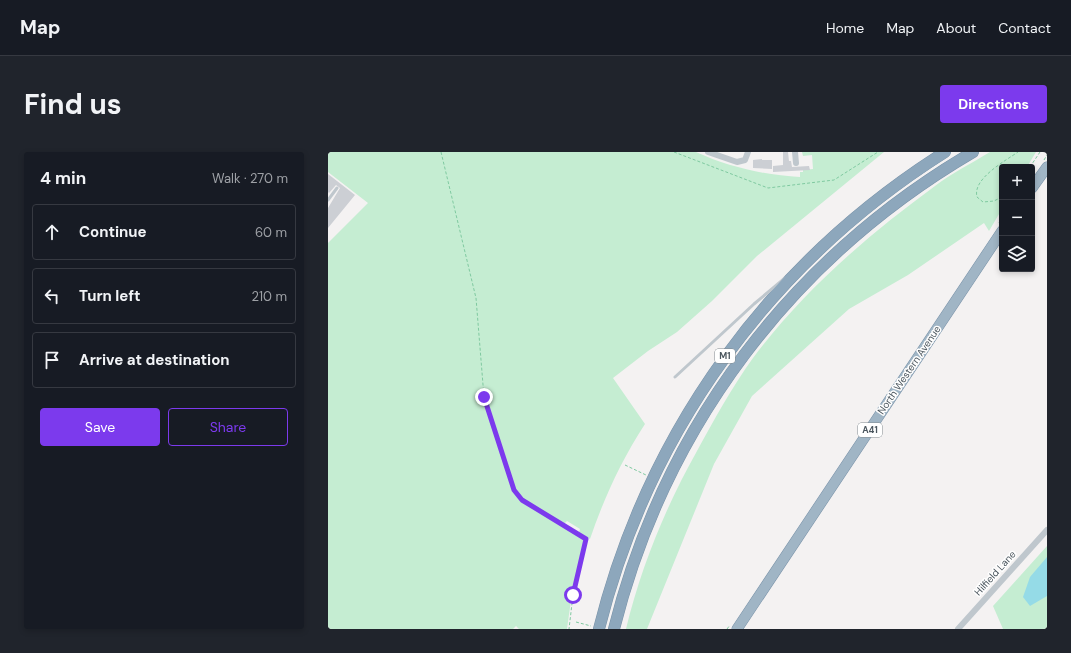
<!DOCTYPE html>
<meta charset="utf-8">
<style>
:root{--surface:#171b24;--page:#20242c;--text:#f1f3f6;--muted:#9ea1a6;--line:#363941;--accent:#7c3aed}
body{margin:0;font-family:"DM Sans",sans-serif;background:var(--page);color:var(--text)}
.controls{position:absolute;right:12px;top:12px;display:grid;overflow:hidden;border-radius:4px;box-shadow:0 2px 6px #0003}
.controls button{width:36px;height:36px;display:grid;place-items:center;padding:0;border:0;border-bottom:1px solid var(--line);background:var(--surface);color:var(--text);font:20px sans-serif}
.stop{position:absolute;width:12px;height:12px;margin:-9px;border:3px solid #7c3aed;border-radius:50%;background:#fff}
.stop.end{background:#7c3aed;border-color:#fff;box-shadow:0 1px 4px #0008}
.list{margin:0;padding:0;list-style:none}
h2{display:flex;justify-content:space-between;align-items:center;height:52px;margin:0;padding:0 16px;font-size:17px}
h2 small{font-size:13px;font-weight:400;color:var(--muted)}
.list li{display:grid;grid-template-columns:26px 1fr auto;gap:12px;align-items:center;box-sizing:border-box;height:56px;margin:0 8px 8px;padding:0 8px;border:1px solid var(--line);border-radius:4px}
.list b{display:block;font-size:15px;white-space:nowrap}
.list em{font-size:13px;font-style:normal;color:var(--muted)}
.actions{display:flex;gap:8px;padding:12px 16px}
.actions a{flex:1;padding:9px 0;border:1px solid var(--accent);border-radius:4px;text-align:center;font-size:14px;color:var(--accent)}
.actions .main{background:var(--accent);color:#fff}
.icon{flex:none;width:22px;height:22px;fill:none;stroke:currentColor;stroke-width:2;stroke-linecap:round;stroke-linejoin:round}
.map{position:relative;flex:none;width:719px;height:477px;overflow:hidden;border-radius:4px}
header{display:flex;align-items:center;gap:24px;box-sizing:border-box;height:56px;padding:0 20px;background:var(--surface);border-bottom:1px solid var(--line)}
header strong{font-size:19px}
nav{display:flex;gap:22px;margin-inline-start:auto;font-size:14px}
.intro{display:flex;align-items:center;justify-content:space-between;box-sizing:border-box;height:96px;padding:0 24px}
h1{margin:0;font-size:28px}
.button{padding:10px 18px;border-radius:4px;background:var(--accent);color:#fff;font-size:14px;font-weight:700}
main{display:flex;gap:24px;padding:0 24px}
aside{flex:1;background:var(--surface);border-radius:4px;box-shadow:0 2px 6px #0003}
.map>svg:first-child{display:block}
.green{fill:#c5edd2}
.water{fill:#95dbe7}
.building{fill:#cccfd4}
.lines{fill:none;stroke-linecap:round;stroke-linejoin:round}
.trunk-casing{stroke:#7992a8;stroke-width:11}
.motorway-casing{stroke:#7992a8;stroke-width:12}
.path{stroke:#7fc9a0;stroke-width:1;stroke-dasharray:3 2;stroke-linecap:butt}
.service{stroke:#bfc7cd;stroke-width:3}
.minor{stroke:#bfc7cd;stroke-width:6}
.trunk{stroke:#a0b5c5;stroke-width:10}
.motorway{stroke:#8da7bc;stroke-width:11}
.route{stroke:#7c3aed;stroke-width:5}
.labels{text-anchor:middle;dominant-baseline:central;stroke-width:3;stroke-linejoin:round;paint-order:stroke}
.shield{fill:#fff;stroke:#81898e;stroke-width:1}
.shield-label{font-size:9px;font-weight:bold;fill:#4b565e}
.street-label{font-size:10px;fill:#4b565e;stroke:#fff}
</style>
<header>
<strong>Map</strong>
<nav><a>Home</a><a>Map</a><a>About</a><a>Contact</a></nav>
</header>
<div class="intro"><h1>Find us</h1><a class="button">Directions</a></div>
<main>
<aside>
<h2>4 min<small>Walk · 270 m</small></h2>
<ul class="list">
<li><svg class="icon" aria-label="ahead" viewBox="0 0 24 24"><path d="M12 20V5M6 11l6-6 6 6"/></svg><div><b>Continue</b></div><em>60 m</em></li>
<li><svg class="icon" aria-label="left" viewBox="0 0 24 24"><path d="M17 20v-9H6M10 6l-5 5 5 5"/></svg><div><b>Turn left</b></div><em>210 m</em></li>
<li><svg class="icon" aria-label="arrive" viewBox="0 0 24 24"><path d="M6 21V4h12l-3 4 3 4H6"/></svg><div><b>Arrive at destination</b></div></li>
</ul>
<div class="actions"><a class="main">Save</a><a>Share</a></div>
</aside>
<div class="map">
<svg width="719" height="477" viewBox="0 0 719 477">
<rect width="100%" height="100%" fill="#f4f2f2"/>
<path class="green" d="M0,0H368C401,15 436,23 472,25V20H475V18L485,17L484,3L475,4L474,0H556L429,104L384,149L349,180L320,199L285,226L317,272C293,309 276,346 262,387L251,380L252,377L239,369L236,372L196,348L195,350L256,388L257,390L244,441L239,477H191L188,474L185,477H0V91L40,51L0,20Z
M662,0H708L699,15H674V57L661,79L656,71L580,123L521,157L424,244L386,312L319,477H298C313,415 338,354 369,299C386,268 404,235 425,206C475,139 540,83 607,34C624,21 644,11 662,0Z
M719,394V477H675L665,454Z"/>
<path class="water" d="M719,405V444L702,454L695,445L702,425Z"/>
<path class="building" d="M455,0H460L461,9H463L464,15L481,14L482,18L445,20V14L455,13Z
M434,7V8H444V17L425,16V8Z
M0,22L27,43L0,76V56L12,36L8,33L1,41L0,40Z"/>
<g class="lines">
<defs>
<path id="trunk" d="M704,36L719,15
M409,477L674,79"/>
<path id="motorway" d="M271,477C321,277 443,110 617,0
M286,477C337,274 464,106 645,0"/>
</defs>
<use href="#trunk" class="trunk-casing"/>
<use href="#motorway" class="motorway-casing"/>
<path class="path" d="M113,0L148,146L156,245L186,338L193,348L258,387L245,443L241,477
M346,0L440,36L506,28L550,0
M716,8L719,3
M702,15L712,0
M674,45L666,49L655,50L649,45C644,27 677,9 690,0
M671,71L674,65
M297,313L318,323
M248,470L263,474
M399,477L402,473"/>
<path class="service" d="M0,48L9,36
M347,225L426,152L457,126"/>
<path class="minor" d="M380,0L409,10L417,8L420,0
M467,0L468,11
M630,477L719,378"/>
<use href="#trunk" class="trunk"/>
<use href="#motorway" class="motorway"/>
</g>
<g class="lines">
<path class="route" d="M156,245L186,338L194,348L258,387L245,443"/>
</g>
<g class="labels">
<g class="shield">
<rect x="387" y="197" width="20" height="14" rx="3"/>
<rect x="530" y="271" width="24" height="14" rx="3"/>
</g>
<g class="shield-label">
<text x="397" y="204">M1</text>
<text x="542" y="278">A41</text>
</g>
<g class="street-label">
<text transform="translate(581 218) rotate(-56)">North Western Avenue</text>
<text transform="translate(667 421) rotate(-48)">Hilfield Lane</text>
</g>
</g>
</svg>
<div class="controls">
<button>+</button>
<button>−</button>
<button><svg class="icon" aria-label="layers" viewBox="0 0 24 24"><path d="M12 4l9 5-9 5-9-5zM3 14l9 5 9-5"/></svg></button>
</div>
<div class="stop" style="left:245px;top:443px"></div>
<div class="stop end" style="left:156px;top:245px"></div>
</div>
</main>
